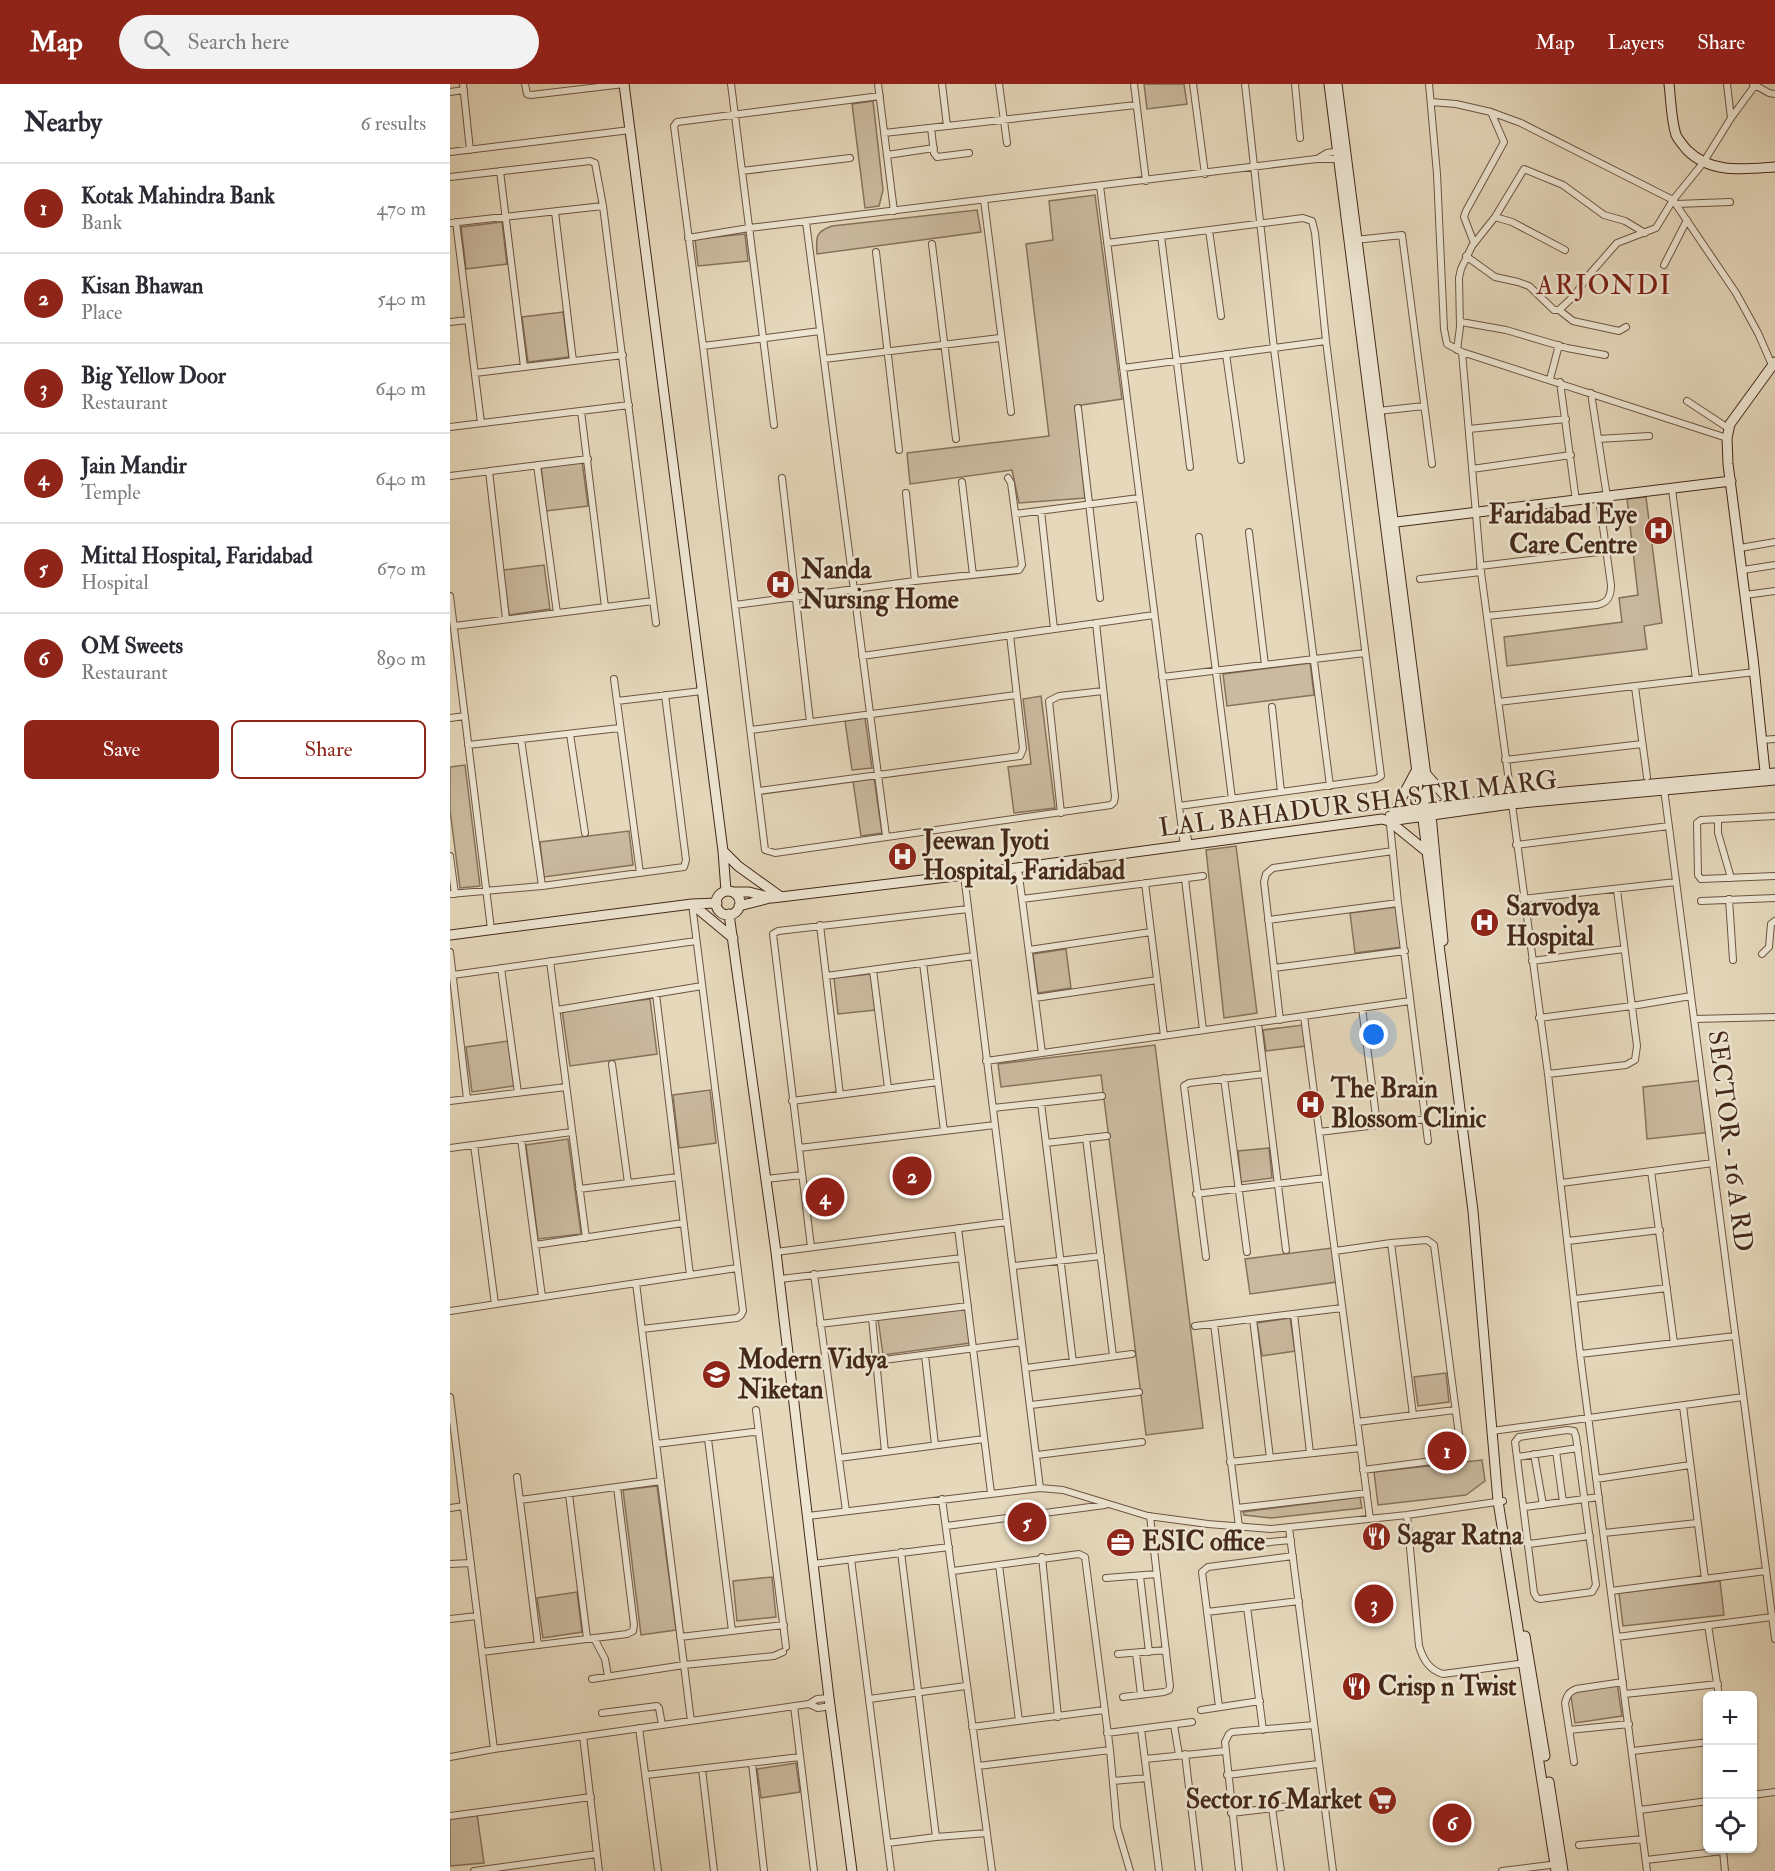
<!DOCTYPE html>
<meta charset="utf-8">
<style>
:root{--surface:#fff;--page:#f2f2f3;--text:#2b2b33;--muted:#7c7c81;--line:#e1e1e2;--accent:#8f2418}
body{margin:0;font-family:"IM FELL Double Pica",serif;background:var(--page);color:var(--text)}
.controls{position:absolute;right:18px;bottom:18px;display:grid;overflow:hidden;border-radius:9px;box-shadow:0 2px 4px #0004}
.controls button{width:54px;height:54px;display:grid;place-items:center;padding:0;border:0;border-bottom:2px solid var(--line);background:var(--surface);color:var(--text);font:30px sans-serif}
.you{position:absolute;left:924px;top:951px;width:21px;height:21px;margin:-15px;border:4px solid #fff;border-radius:50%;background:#1a73e8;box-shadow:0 0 0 9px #1a73e833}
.badge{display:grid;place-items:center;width:39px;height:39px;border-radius:50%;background:var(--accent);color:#fff;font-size:20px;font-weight:700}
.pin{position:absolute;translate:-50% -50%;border:3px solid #fff;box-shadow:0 2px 6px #0006}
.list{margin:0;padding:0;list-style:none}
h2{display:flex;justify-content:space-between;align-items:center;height:78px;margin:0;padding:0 24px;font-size:26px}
h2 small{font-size:20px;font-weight:400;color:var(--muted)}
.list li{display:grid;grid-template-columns:39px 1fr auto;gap:18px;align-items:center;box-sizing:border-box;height:90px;padding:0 24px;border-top:2px solid var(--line)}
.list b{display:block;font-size:22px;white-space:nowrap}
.list p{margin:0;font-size:20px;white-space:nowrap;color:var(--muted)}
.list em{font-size:20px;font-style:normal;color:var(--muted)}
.actions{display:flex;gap:12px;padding:18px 24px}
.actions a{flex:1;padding:14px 0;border:2px solid var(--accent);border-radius:9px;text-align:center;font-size:21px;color:var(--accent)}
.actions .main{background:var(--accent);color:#fff}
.icon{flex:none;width:33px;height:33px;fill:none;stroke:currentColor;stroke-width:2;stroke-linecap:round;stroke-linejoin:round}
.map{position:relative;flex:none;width:1325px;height:1787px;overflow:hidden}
header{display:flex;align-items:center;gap:36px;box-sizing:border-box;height:84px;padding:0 30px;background:var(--accent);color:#fff}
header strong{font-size:28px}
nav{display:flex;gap:33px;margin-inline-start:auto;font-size:21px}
.search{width:420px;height:54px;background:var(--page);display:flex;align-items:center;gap:15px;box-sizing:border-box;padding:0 21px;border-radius:33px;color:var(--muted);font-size:22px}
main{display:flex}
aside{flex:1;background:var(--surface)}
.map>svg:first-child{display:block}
.green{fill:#caba9f;stroke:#87725c;stroke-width:1.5}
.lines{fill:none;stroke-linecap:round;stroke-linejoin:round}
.street-casing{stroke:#6c5542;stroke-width:8}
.secondary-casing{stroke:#442919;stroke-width:11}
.street{stroke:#eee6d3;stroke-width:6}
.secondary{stroke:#eee6d3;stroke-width:9}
.labels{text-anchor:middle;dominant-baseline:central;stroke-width:5;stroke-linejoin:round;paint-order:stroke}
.poi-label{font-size:26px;font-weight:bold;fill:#442919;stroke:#eee6d3;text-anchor:start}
.street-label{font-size:26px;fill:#442919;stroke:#eee6d3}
.neighbourhood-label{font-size:27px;letter-spacing:1.5px;fill:#7a1f14;stroke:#eee6d3}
</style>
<header>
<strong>Map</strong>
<div class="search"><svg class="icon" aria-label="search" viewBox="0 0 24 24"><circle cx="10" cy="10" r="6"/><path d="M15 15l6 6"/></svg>Search here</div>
<nav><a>Map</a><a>Layers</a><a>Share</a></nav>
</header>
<main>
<aside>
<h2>Nearby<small>6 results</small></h2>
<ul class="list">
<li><span class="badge">1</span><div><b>Kotak Mahindra Bank</b><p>Bank</p></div><em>470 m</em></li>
<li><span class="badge">2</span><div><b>Kisan Bhawan</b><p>Place</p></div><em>540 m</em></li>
<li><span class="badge">3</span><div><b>Big Yellow Door</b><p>Restaurant</p></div><em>640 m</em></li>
<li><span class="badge">4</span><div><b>Jain Mandir</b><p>Temple</p></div><em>640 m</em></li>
<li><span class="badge">5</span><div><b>Mittal Hospital, Faridabad</b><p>Hospital</p></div><em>670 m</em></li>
<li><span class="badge">6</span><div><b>OM Sweets</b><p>Restaurant</p></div><em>890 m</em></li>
</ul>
<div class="actions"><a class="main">Save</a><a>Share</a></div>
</aside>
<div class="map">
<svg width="1325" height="1787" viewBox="0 0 1325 1787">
<rect width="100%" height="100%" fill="#e5d8bb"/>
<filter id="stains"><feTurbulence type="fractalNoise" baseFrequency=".00333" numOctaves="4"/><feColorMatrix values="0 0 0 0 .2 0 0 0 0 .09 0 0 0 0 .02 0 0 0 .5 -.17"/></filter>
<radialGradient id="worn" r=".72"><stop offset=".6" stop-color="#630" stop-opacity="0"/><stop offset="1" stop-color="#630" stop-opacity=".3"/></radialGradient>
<path class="green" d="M694,0H734L737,20L697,25Z
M423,17L433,106L429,122L415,124L402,20Z
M645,111L672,315L625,322L635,414L569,419L562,386L460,400L457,369L599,352L576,160L603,156L599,117Z
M527,126L531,148L367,170C366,153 365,148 382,142Z
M52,138L57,180L16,185L11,143Z
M295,150L298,177L248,182L245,155Z
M113,228L119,273L78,278L72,233Z
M132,377L138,422L96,427L91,382Z
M1196,413L1212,539L1194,542L1197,565L1057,582L1054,553L1172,538L1169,514L1188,511L1177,415Z
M94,481L100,525L59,531L53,486Z
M860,579L864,611L777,622L773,590Z
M591,612L605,724L564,729L558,683L581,680L573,615Z
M415,634L422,684L402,686L395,637Z
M15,681L30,802L10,804L0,726V683Z
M424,694L432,749L411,752L403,697Z
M179,747L183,781L94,793L90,758Z
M786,762L807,929L774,934L756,766Z
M946,823L951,863L905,869L900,829Z
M616,865L621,904L588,909L583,870Z
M421,890L425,926L388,930L384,894Z
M200,915L207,970L120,982L112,926Z
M853,941L856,962L816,967L813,946Z
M58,957L64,1002L22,1008L16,963Z
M705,961L753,1344L696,1351L651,991L551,1003L548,980Z
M1255,996L1262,1048L1197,1055L1193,1003Z
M260,1006L266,1059L229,1064L223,1011Z
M118,1055L131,1150L88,1155L76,1061Z
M819,1064L822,1094L791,1098L788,1067Z
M882,1164L887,1198L800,1210L795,1175Z
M516,1224L520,1259L433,1271L428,1235Z
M840,1234L845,1267L812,1272L807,1239Z
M996,1289L999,1318L968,1322L964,1293Z
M1032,1376L1035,1397L1016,1411L928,1421L924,1388Z
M207,1402L226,1546L191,1551L173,1406Z
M910,1413L912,1424L821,1434L794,1431L793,1428Z
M322,1493L326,1533L287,1537L283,1497Z
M1270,1497L1274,1531L1173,1542L1169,1509Z
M127,1508L132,1548L93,1554L87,1514Z
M1167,1599L1172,1632L1125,1639L1120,1606Z
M346,1679L350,1708L311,1714L307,1685Z
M27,1730L34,1779L0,1782V1733Z"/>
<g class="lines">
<defs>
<path id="street" d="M13,0L20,66
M75,0L77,10L81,11L174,0
M281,0L324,341
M428,0L444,127
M492,0L497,42
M549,0L557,59
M684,0L696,97
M743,0L755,90
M795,0L824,265L880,702
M845,0L850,54
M979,0L987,90L994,245L997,260L1012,268L1277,354
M1277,0L1281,34
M1303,0L1319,9L1325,10
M0,8L14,6
M430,12L227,38L224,42L253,262L315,766L325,769L661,721L664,718L665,713L646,539
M981,18L1006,20L1041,28L1071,39L1223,116L1286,209L1308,249L1322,281
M481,44L484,69L487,73L519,69
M434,49L686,21
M0,68L180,46
M437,71L484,64
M867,75L877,69L891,67
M50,87L74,283
M292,87L400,74
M0,93L140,77L145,79L153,122L206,539
M650,102L734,762
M534,116L561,328
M1226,120L1280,118
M105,128L123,277
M1045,133L1062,138L1115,166
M6,138L31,339
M356,138L436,752
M0,139L153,122
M759,146L771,232
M711,152L740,383
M238,154L299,144L866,75H890
M905,156L952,151L982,380
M657,159L853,134L862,137L865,149L876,257L931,692L926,695L729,722
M1024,159L1014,133L1016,127L1054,58L1041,28
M482,160L506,355
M426,168L449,366
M1016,172L1045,193L1068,198L1079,202L1104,226H1109L1124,212L1138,192L1167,159L1206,144L1223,116L1253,79L1281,34L1306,0
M1214,181L1237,136
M1109,226L1123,237L1169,247L1176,243
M0,238L18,236
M1011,238L1056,246L1117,264L1155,271
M253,262L370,247
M1007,266L1010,243L1009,194L1011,185L1022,162L1045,133L1074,85L1113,101L1154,131L1175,137L1195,149
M1012,268L1031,488L1098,990L1130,1270L1197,1787
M776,270L791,376
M374,275L550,254
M673,284L876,257
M25,289L173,271
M1100,295L1109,261
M1110,298L1126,417
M1141,309L1157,413
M1237,317L1278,344
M628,324L650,514
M131,327L155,523
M928,327L974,322
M0,343L179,321
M1019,345L1116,335
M1148,355L1199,352
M87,381L107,529
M1022,385L1121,371
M39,387L56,535
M0,392L138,375
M332,394L360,638
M512,398L523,491
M1222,405L1246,595
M456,409L465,497
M591,427L604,545
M565,430L689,414
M799,448L815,581
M749,453L782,715
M1290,464L1325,458
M1030,482L1157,467
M1293,486L1325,481
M970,495L1031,488
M1295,511L1325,507
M0,512L41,845
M285,521L465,497L569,486L572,481L561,399L558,394
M1037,532L1147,521C1158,519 1161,512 1161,501L1149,414
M4,542L203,517
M412,572L704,531
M712,593L915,569
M164,595L190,789
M1185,603L1197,693
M167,617L252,607
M1048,618L1305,588
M822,623L831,708
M0,634L15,632
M301,646L566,611
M120,650L135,749
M71,655L92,802
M1311,656L1325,655
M18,661L170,644
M1055,676L1192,660
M1214,705L1325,1555
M309,707L570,672L573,665L560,551
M611,729L599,617L609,612L653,607
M939,731L948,819L978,1057
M1325,732L1251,736L1247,739L1248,791L1251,795L1325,792
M1268,735V749L1281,794
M732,739L736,744L739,762
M1066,761L1219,742
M0,772L5,810
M568,784L592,969
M514,791L590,1404
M735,795L753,946
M695,799L714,952
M0,810L92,802L234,783L236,776L215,611
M572,815L753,792
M1073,815L1226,798
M1279,815L1283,876
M1251,817L1325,814
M818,836L948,819
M370,841L390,1011
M579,866L701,848
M0,868L17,1015
M1312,870L1319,863L1321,840L1325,837
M100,877L136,1154
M1082,877L1174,865
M473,879L494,1047
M51,884L68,1009
M824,884L955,867
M423,886L438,1004
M3,891L246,857
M376,892L524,872
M206,910L240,1191
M585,914L707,896
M912,924L927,1040
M107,926L252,902
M854,932L920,1435
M1089,934L1182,922L1241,912
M1244,935L1325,933
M830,936L814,798L816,790L823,784L943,767
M808,939L836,1166
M536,977L960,917
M162,980L178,1099
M1098,990L1176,981L1185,976L1187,962L1167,806
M774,994L797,1168
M0,1017L116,1003
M342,1017L488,998
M591,1019L623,1278
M543,1024L652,1012
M869,1048L976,1035
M636,1054L663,1272
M71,1055L92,1213
M596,1059L657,1052
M24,1061L45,1220
M0,1064L122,1048
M349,1064L545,1041
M1201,1087L1224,1259
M316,1095L352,1091
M1111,1099L1263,1079
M129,1105L228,1093
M746,1110L875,1094
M508,1144L541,1409
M1118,1157L1210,1146
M941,1159L963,1331
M85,1161L233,1139
M361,1163L323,850L328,847L518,825
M885,1167L941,1159L977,1156L984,1161L1011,1366L1008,1373L1005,1374L913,1386
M326,1168L557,1138
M756,1173L734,1002L739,999L814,990
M563,1182L651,1172
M364,1190L396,1427
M330,1195L512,1174
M186,1199L241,1637
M1125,1215L1217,1204
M0,1227L287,1184
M844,1230L860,1369
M422,1234L435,1368
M803,1235L820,1374
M370,1240L518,1222
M764,1240L789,1443
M745,1242L892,1224
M192,1245L287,1234L291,1231L293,1227L242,820
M1130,1270L1285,1252
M475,1271L485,1361
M426,1277L572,1258
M576,1284L682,1270
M0,1313L44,1665
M581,1321L689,1308
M1233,1322L1255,1495
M306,1326L336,1563
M907,1338L1005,1326
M1117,1346L1124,1347L1126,1353L1146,1501L1142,1508L1090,1515L1087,1514L1084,1509L1065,1358L1069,1353Z
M1042,1347L1293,1313
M258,1355L282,1547
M206,1360L303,1348L309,1349
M1106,1367L1113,1418
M1084,1370L1093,1421
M587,1371L692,1358
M1067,1373L1128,1364
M389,1374L534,1355
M780,1378L911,1364
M67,1393L88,1561
M1146,1395L1240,1381
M119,1410L137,1554
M492,1415L542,1787
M70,1416L211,1397
M1075,1423L1149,1413
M0,1424L14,1422
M787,1424L917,1409
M957,1431L969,1562C973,1575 979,1586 993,1590L1076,1579
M358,1432L590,1404L613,1406L698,1432L758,1440L821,1445L957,1431L1053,1417
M496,1442L655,1421
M839,1444L883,1787
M1154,1449L1247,1439
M1079,1460L1140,1452
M790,1461L841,1456
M451,1468L486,1753
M592,1473L608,1633
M401,1475L441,1787
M0,1480L21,1479
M363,1480L499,1463
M549,1481L569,1637
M503,1487L629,1470L635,1473L660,1666L667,1743L680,1787
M690,1492L699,1568
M656,1494L707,1490
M1161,1507L1316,1487
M797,1523L813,1646
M757,1528L849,1517
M0,1535L27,1532
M1258,1541L1269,1612
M230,1553L334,1541
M1167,1553L1322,1533
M144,1554L155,1575L158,1592
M32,1568L177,1550L183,1547L184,1541L167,1403
M686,1569L691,1611
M668,1570L716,1566
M142,1595L234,1581L324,1572L333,1568
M1175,1610L1268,1600
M673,1613L714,1608L719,1606L720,1602L700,1432
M379,1614L367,1615L359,1620L368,1624L380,1622
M419,1615L516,1602
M344,1622L364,1787
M769,1623L752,1488L758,1483L843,1472
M751,1626L810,1617
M152,1629L207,1622L209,1624L212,1641
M724,1641L729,1671
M522,1643L654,1626
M189,1644L208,1787
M691,1645L709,1787
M1119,1646L1179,1640
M657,1649L742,1638
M133,1652L149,1787
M1183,1667L1258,1658
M735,1670L749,1787
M0,1673L44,1665L359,1620
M695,1675L775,1667
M1124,1678L1115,1619C1117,1611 1119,1608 1126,1605L1173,1598
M302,1679L314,1787
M528,1682L660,1666
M252,1685L264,1787
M196,1691L350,1673
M777,1691L868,1680
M663,1697L697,1694
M1302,1711L1325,1708
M822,1724L831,1787
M1190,1726L1258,1717
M781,1729L874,1718
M0,1732L141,1713
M438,1759L486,1753L537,1749
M1129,1761L1193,1755
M1196,1776L1273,1767L1275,1787
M24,1787L147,1770
M789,1787L775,1658L779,1650L782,1648L864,1641
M1052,1787L1108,1780"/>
<path id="secondary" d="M174,0L273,767L276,807
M879,0L1023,1127L1048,1417L1106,1787
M887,0L981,731L993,857
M1219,0C1221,16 1221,35 1226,51C1229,57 1233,61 1237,66C1261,90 1293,85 1325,83
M938,439L1281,397
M976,690L1003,721
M1316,697L1303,574L1278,380L1277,354L1280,340L1325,278
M943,730L967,685
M946,730L989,722L1114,708L1325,689
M939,737L976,767
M273,767L288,782L331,813
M266 819a12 12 0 1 1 24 0a12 12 0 1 1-24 0Z
M283,808H299L322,814L514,791L932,735L939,737L1061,720L1325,696
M242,820L283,854
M289,822L320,814
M279,830L326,1168L379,1614L402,1787
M0,851L242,820L267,819
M1075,1552L1095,1672
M1099,1698L1113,1787"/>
</defs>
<use href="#street" class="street-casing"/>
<use href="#secondary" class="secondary-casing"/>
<use href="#street" class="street"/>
<use href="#secondary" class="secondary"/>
</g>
<defs>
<symbol id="hospital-disc" viewBox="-11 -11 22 22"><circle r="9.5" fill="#8f2418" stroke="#eee6d3"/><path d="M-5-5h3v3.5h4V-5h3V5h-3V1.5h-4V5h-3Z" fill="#fff"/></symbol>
<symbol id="school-disc" viewBox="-11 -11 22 22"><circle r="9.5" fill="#8f2418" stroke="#eee6d3"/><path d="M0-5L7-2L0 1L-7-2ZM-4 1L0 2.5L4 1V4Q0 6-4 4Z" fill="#fff"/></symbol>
<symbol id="restaurant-disc" viewBox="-11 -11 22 22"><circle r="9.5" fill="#8f2418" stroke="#eee6d3"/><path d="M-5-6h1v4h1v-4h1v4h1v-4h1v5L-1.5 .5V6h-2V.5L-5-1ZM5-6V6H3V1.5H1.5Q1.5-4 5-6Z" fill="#fff"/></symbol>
<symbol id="office-disc" viewBox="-11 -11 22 22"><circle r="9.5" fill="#8f2418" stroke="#eee6d3"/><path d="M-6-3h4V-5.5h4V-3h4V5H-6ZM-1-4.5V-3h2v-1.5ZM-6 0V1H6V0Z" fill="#fff"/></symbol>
<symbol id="supermarket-disc" viewBox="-11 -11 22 22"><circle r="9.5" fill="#8f2418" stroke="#eee6d3"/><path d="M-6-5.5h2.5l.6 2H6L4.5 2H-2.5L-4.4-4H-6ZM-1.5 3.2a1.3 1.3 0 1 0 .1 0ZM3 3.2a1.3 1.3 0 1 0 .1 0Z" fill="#fff"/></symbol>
</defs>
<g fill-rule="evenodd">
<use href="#hospital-disc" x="1192" y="430" width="33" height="33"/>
<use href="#hospital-disc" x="314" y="484" width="33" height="33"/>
<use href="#hospital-disc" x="436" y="756" width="33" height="33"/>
<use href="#hospital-disc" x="1018" y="822" width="33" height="33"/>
<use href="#hospital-disc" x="844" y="1004" width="33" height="33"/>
<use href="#school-disc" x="250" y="1274" width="33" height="33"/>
<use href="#restaurant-disc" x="910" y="1436" width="33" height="33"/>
<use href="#office-disc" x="654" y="1442" width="33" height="33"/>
<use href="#restaurant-disc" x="890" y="1586" width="33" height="33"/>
<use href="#supermarket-disc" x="916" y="1700" width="33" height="33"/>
</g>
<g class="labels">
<g class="poi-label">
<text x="1187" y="431" text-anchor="end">Faridabad Eye<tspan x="1187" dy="30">Care Centre</tspan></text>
<text x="351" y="486">Nanda<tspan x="351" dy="30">Nursing Home</tspan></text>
<text x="473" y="757">Jeewan Jyoti<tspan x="473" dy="30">Hospital, Faridabad</tspan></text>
<text x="1056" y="823">Sarvodya<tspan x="1056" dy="30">Hospital</tspan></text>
<text x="881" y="1005">The Brain<tspan x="881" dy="30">Blossom Clinic</tspan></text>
<text x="288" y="1276">Modern Vidya<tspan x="288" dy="30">Niketan</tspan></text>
<text x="947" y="1452">Sagar Ratna</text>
<text x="692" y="1458">ESIC office</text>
<text x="928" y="1603">Crisp n Twist</text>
<text x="912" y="1716" text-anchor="end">Sector 16 Market</text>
</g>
<g class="street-label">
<text transform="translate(908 720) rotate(-7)">LAL BAHADUR SHASTRI MARG</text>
<text transform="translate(1280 1057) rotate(83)">SECTOR - 16 A RD</text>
</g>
<g class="neighbourhood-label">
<text x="1154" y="201">ARJONDI</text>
</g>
</g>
<rect width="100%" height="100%" filter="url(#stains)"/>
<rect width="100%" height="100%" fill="url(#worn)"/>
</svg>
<div class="controls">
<button>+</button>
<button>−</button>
<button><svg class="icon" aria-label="locate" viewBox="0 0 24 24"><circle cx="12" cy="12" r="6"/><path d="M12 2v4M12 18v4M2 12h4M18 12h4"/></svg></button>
</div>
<div class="you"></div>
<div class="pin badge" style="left:997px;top:1367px">1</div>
<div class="pin badge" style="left:462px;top:1092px">2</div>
<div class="pin badge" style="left:924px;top:1520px">3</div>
<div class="pin badge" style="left:375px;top:1113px">4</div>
<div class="pin badge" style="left:577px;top:1438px">5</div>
<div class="pin badge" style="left:1002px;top:1739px">6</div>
</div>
</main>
